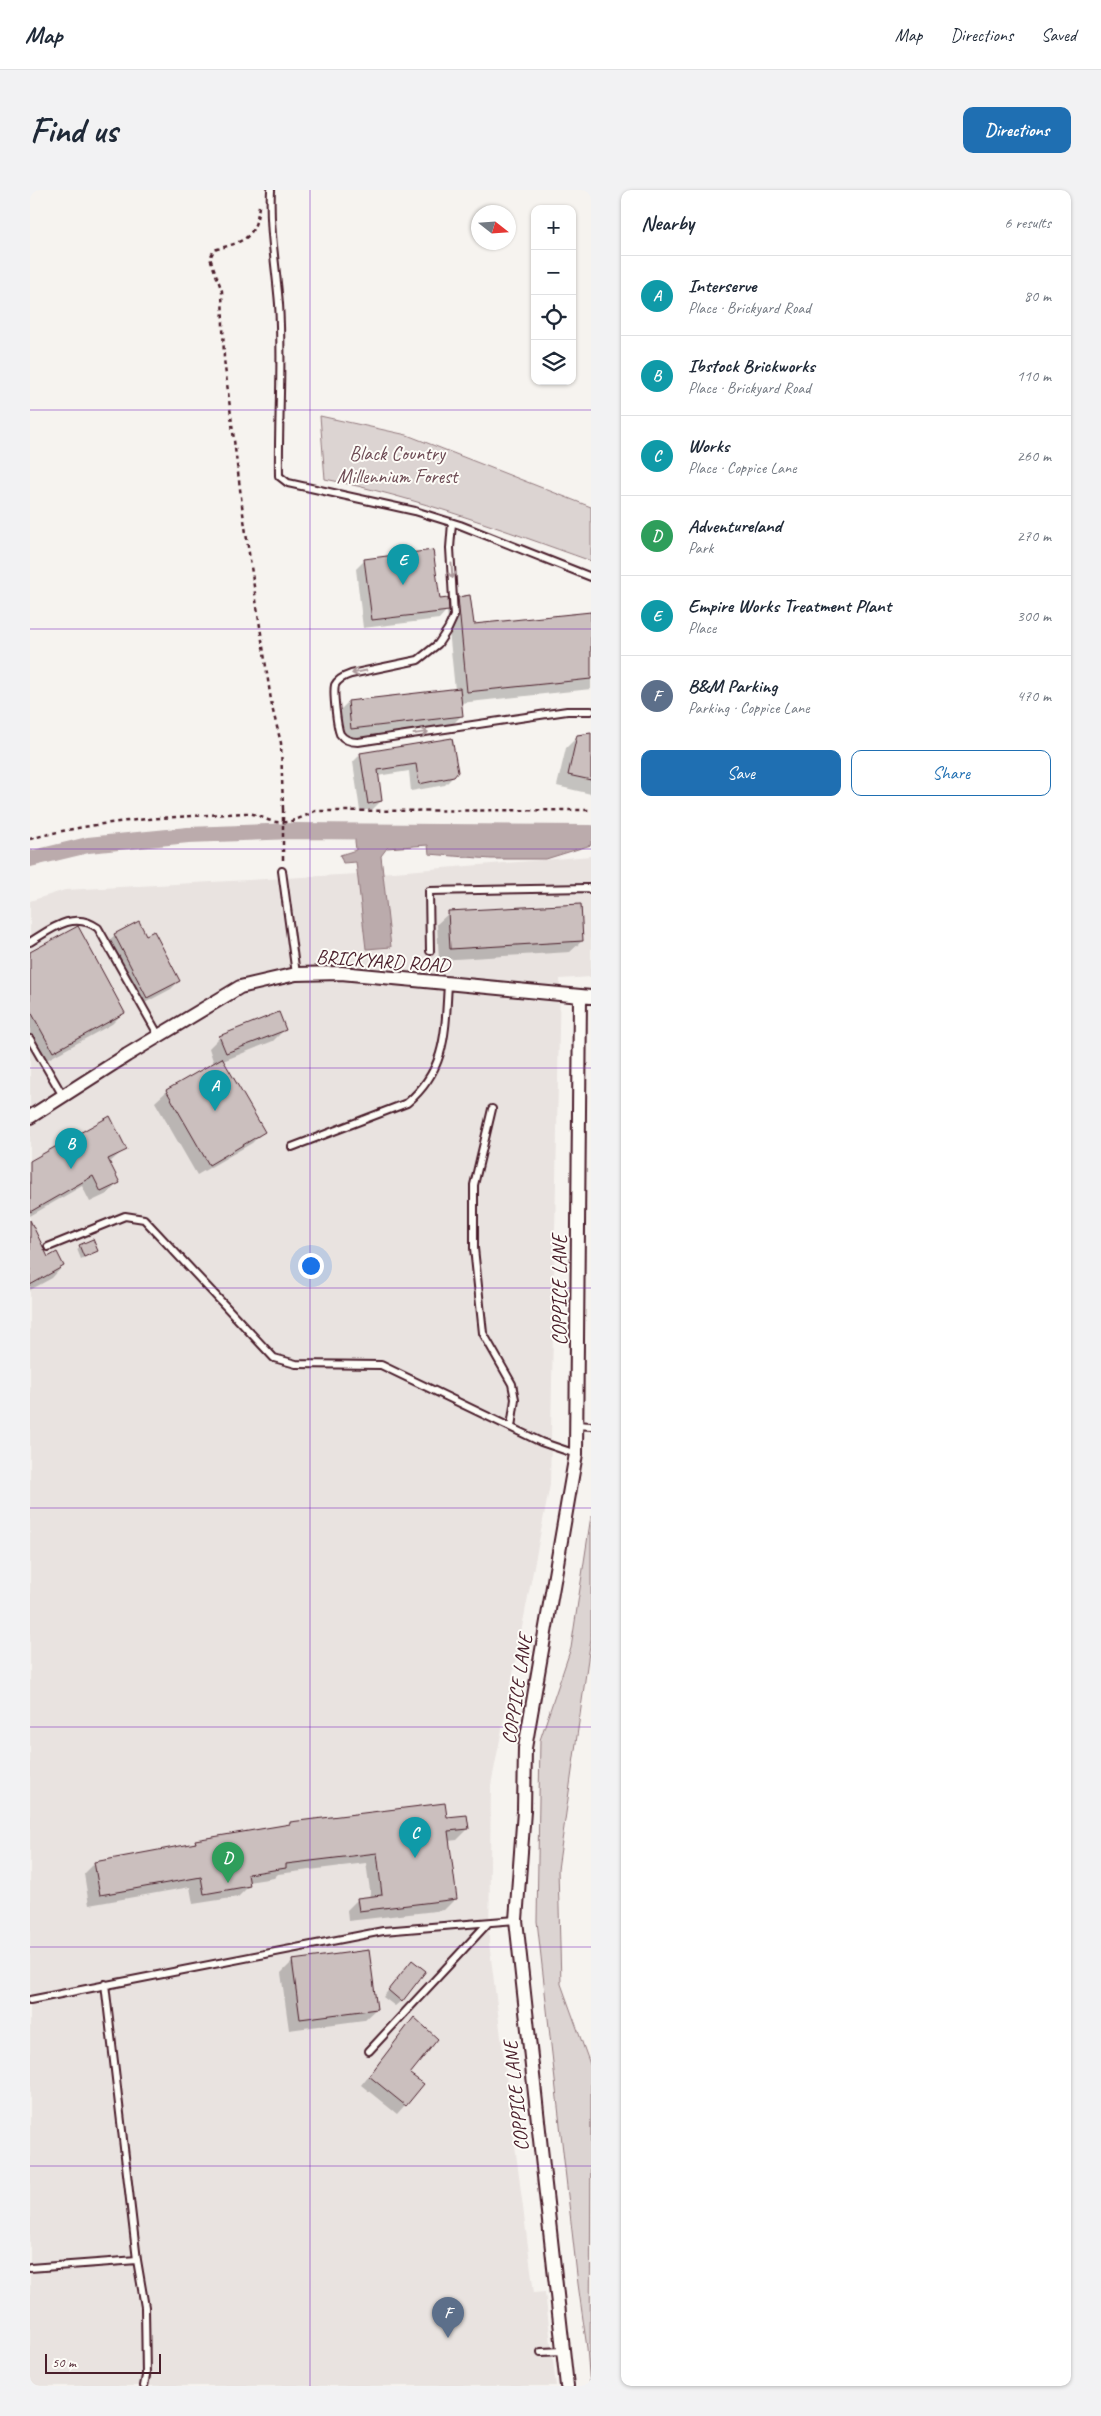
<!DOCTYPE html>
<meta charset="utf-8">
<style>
:root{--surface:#fff;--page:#f2f2f3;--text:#1f2937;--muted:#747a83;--line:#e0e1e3;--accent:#1f6fb2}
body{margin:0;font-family:Caveat,sans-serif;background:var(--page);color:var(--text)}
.controls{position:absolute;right:15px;top:15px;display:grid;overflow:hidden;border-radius:10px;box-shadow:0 1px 4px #0004}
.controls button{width:45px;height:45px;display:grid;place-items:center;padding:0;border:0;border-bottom:1px solid var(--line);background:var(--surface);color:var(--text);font:25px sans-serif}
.compass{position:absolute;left:441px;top:15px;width:45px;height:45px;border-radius:50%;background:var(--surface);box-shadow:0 1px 4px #0004;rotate:107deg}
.scale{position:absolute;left:15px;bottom:12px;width:116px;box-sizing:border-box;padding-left:5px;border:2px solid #4a1f2b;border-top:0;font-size:14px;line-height:18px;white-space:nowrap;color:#4a1f2b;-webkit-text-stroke:4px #fdfcf7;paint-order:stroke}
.you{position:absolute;left:280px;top:1075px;width:18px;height:18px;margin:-12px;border:4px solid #fff;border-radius:50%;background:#1a73e8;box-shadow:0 0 0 8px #1a73e833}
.badge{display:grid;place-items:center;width:32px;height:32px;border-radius:50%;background:var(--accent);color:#fff;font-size:16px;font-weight:700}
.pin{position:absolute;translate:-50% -41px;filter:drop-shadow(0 1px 2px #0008)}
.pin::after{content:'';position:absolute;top:26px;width:18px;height:15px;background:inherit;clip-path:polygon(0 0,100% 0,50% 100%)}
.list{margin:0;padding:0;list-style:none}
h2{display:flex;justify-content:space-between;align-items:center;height:65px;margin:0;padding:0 20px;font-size:21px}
h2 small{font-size:16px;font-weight:400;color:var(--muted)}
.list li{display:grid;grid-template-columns:32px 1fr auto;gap:15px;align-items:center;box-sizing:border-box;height:80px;padding:0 20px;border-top:1px solid var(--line)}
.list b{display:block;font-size:19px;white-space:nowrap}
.list p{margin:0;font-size:16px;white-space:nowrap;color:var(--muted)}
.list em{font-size:16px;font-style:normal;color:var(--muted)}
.actions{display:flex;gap:10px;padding:15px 20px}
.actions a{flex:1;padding:11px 0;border:1px solid var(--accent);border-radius:10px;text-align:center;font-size:18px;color:var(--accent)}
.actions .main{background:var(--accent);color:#fff}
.icon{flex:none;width:28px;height:28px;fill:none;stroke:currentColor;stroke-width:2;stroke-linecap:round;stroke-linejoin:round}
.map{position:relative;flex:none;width:561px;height:2196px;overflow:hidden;border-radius:10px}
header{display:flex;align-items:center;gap:30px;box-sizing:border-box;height:70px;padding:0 25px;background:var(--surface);border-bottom:1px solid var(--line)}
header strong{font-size:24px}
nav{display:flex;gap:28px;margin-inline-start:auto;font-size:18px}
.intro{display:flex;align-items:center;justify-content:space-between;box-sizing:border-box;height:120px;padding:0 30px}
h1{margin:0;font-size:35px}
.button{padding:12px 22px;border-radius:10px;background:var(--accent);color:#fff;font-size:18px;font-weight:700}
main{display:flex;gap:30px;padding:0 30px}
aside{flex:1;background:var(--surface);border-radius:10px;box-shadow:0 1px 4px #0004}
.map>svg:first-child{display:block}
.built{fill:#e9e3e0}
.green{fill:#dcd4d2;stroke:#937a7e}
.water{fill:#bbabac;stroke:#8e7378}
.shadow{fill:#0003}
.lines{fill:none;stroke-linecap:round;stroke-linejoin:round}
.canal{stroke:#bbabac;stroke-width:16}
.building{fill:#cbbfbe;stroke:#4a1f2b}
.service-casing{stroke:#4a1f2b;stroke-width:10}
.minor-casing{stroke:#4a1f2b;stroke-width:16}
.path{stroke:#4a1f2b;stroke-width:2.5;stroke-dasharray:4 4;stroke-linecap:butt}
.service{stroke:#fdfcf7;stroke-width:6}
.minor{stroke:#fdfcf7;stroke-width:12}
.path-bridge{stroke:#4a1f2b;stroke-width:2.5;stroke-dasharray:4 4;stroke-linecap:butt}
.oneway{stroke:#ac999b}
.grid{fill:none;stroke:#7b2cbf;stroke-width:1;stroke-opacity:0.55}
.labels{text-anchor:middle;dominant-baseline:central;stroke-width:4;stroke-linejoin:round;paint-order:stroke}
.park-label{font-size:20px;fill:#6e4c55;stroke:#fdfcf7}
.street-label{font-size:20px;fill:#4a1f2b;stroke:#fdfcf7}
</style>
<header>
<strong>Map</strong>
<nav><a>Map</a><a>Directions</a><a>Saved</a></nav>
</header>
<div class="intro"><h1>Find us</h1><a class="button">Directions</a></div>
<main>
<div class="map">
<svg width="561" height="2196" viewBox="0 0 561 2196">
<rect width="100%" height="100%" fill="#f6f3ef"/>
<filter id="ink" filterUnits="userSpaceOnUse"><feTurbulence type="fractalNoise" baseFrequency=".02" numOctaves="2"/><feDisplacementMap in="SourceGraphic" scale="10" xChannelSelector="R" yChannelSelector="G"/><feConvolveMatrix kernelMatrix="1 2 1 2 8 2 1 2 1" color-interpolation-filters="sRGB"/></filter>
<g filter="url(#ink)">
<path class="built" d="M561,666V787L530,789L520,1295L461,1595L459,1753L504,2103L515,2102L526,2196H0V711L35,700L364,682Z"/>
<path class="green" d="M290,226L377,245L561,317V371C474,340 386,307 295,289Z
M561,1326V1448L528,1679L531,1794L561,1877L560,2196L557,2158L548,2094L507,1731L510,1550L541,1458Z"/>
<path class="water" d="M324,642L560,643L561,655L516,669H461L399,664L398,655L357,658L351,666L361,757L336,759L326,672L313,673L310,665L326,660Z"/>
<path class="shadow" d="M334,371L409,410L417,419L428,408L443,435L561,423V499L430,513L432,525L420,537L310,550L307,523L318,512L425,500L417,420L409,429L333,438L326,379Z
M561,545V604L527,596L536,558L548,546Z
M421,550L423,587L415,595L381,601L379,581L347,586L351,611L343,619L330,621L323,572L331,564Z
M419,723L552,751L540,762L409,770L407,734Z
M109,732L116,747L149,791L141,799L109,816L76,753L85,745Z
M0,764L94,822L82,834L11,873L0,852Z
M255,839L243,851L193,871L233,942L222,953L167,985L125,912L137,901L184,874L179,858L190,847Z
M95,959L79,973L88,993L77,1004L60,1012L52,996L0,1026V973Z
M0,1033L18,1069L33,1076L22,1088L0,1100Z
M62,1051L66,1061L51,1069L47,1059Z
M416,1628L438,1639L427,1650L418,1651L425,1709L414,1720L318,1731L317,1720L328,1709L341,1707L336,1673L248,1684L244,1688L218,1692L219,1696L208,1707L163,1714L160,1697L59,1715L54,1684L65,1673L162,1655L166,1651L258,1636L260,1633Z
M263,1771L346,1819L334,1830L259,1840L251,1783Z
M377,1777L371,1811L365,1816L353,1807Z
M384,1829L375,1915L367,1924L331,1895Z"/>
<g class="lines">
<path class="canal" d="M0,669L58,655L158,645L263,641L561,643"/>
</g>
<path class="building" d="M403,360L410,409L418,408L419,421L342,430L334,369Z
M440,405L444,434L561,422V489L437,502L428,407Z
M430,498L433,526L321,539L318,511Z
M561,543V590L538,585L547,545Z
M422,548L428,582L424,587L389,594L386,574L348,580L352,611L338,614L330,563Z
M551,714L553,751L420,759L418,721Z
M109,731L116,745L124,741L150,791L117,808L84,744Z
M48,736L95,823L23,862L0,820V762Z
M249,822L256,840L196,863L189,846Z
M192,868L235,942L179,975L136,900Z
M80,926L97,960L78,969L90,993L71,1002L63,986L0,1022V971Z
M0,1030L18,1067L27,1062L34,1076L0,1095Z
M63,1049L68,1061L54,1067L49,1055Z
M415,1613L417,1627L437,1625L439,1639L418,1641L427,1709L329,1721L327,1708L352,1705L347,1663L256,1674V1678L218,1684L220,1696L174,1704L171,1687L70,1705L64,1672L166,1653L165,1650L260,1634V1632Z
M339,1760L347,1819L270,1829L262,1770Z
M382,1770L396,1781L372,1812L358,1800Z
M384,1827L408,1849L380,1884L394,1894L376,1916L339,1886Z"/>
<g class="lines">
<defs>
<path id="service" d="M241,0C239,38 246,76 249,114C253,171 248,229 249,286L258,293L385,321L430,335L561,387
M422,333L420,358L424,426L418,439L408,454L388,470L321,484C315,486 308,489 305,495C303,502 307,537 310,544C314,550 321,552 328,552L537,521H561
M252,681L266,784
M0,752C21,739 44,720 68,738L129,846
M400,761L399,701L558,698L561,700
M0,849L33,906
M462,919L444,995V1058L453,1143L482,1194L485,1209L481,1237
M262,957L377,913C417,879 415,841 418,794
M18,1057L95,1026L114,1029L244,1168L266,1174L351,1175L511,1252L546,1264
M546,1235L561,1236
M75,1794L107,2070L115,2117L116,2186L114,2196
M0,1810L353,1741L486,1730
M339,1861L458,1733
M0,2078L107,2070
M511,2162L533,2161"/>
<path id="minor" d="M0,927L97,865L210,797L266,784L311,783L561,807
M537,2196L486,1730L494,1621L495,1558L546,1264L550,807"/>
</defs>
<use href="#service" class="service-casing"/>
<use href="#minor" class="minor-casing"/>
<path class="path" d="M229,16C225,50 214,51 184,60L180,68L192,101L194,169L213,323L242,517L251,553L253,619
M0,649C70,629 144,627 216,623C224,623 231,627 238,630C256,636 269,629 285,621L561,620
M253,670V662"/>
<use href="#service" class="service"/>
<use href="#minor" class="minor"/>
<path class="path-bridge" d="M253,619V662"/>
</g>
<defs><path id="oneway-shaft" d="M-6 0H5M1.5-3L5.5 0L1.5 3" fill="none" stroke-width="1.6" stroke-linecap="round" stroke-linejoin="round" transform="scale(1.25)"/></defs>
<g class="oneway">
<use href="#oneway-shaft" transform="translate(422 381) rotate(86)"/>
<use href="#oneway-shaft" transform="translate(329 482) rotate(168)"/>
<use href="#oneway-shaft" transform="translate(391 543) rotate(-8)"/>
</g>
</g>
<path class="grid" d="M280,0V2196M0,220H561M0,439H561M0,659H561M0,878H561M0,1098H561M0,1318H561M0,1537H561M0,1757H561M0,1976H561"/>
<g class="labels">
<g class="park-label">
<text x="367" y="263">Black Country<tspan x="367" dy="23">Millennium Forest</tspan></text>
</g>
<g class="street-label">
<text transform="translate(353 771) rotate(4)">BRICKYARD ROAD</text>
<text transform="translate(529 1100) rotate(-90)">COPPICE LANE</text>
<text transform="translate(487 1499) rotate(-81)">COPPICE LANE</text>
<text transform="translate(486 1906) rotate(-96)">COPPICE LANE</text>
</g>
</g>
</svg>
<div class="controls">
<button>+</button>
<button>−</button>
<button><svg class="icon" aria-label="locate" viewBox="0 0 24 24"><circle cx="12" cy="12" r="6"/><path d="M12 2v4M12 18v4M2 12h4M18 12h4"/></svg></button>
<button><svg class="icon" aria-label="layers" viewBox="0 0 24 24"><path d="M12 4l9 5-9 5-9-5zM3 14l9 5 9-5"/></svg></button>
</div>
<svg class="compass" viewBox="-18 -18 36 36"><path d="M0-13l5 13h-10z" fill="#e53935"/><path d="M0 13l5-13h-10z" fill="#747a83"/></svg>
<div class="scale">50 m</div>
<div class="you"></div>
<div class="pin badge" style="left:185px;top:921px;background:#0f9aa8">A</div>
<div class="pin badge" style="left:41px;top:979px;background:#0f9aa8">B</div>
<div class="pin badge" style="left:385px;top:1668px;background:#0f9aa8">C</div>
<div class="pin badge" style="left:198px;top:1693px;background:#2e9e5b">D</div>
<div class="pin badge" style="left:373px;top:395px;background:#0f9aa8">E</div>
<div class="pin badge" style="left:418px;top:2148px;background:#5c6f8a">F</div>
</div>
<aside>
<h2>Nearby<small>6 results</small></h2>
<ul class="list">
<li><span class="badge" style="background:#0f9aa8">A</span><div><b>Interserve</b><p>Place · Brickyard Road</p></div><em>80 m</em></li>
<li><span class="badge" style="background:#0f9aa8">B</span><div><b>Ibstock Brickworks</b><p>Place · Brickyard Road</p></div><em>110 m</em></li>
<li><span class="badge" style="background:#0f9aa8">C</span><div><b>Works</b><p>Place · Coppice Lane</p></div><em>260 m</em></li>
<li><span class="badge" style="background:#2e9e5b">D</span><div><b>Adventureland</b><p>Park</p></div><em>270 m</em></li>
<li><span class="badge" style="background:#0f9aa8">E</span><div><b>Empire Works Treatment Plant</b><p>Place</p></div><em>300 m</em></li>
<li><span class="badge" style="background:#5c6f8a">F</span><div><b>B&amp;M Parking</b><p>Parking · Coppice Lane</p></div><em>470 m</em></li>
</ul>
<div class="actions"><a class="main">Save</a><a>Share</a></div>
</aside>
</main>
